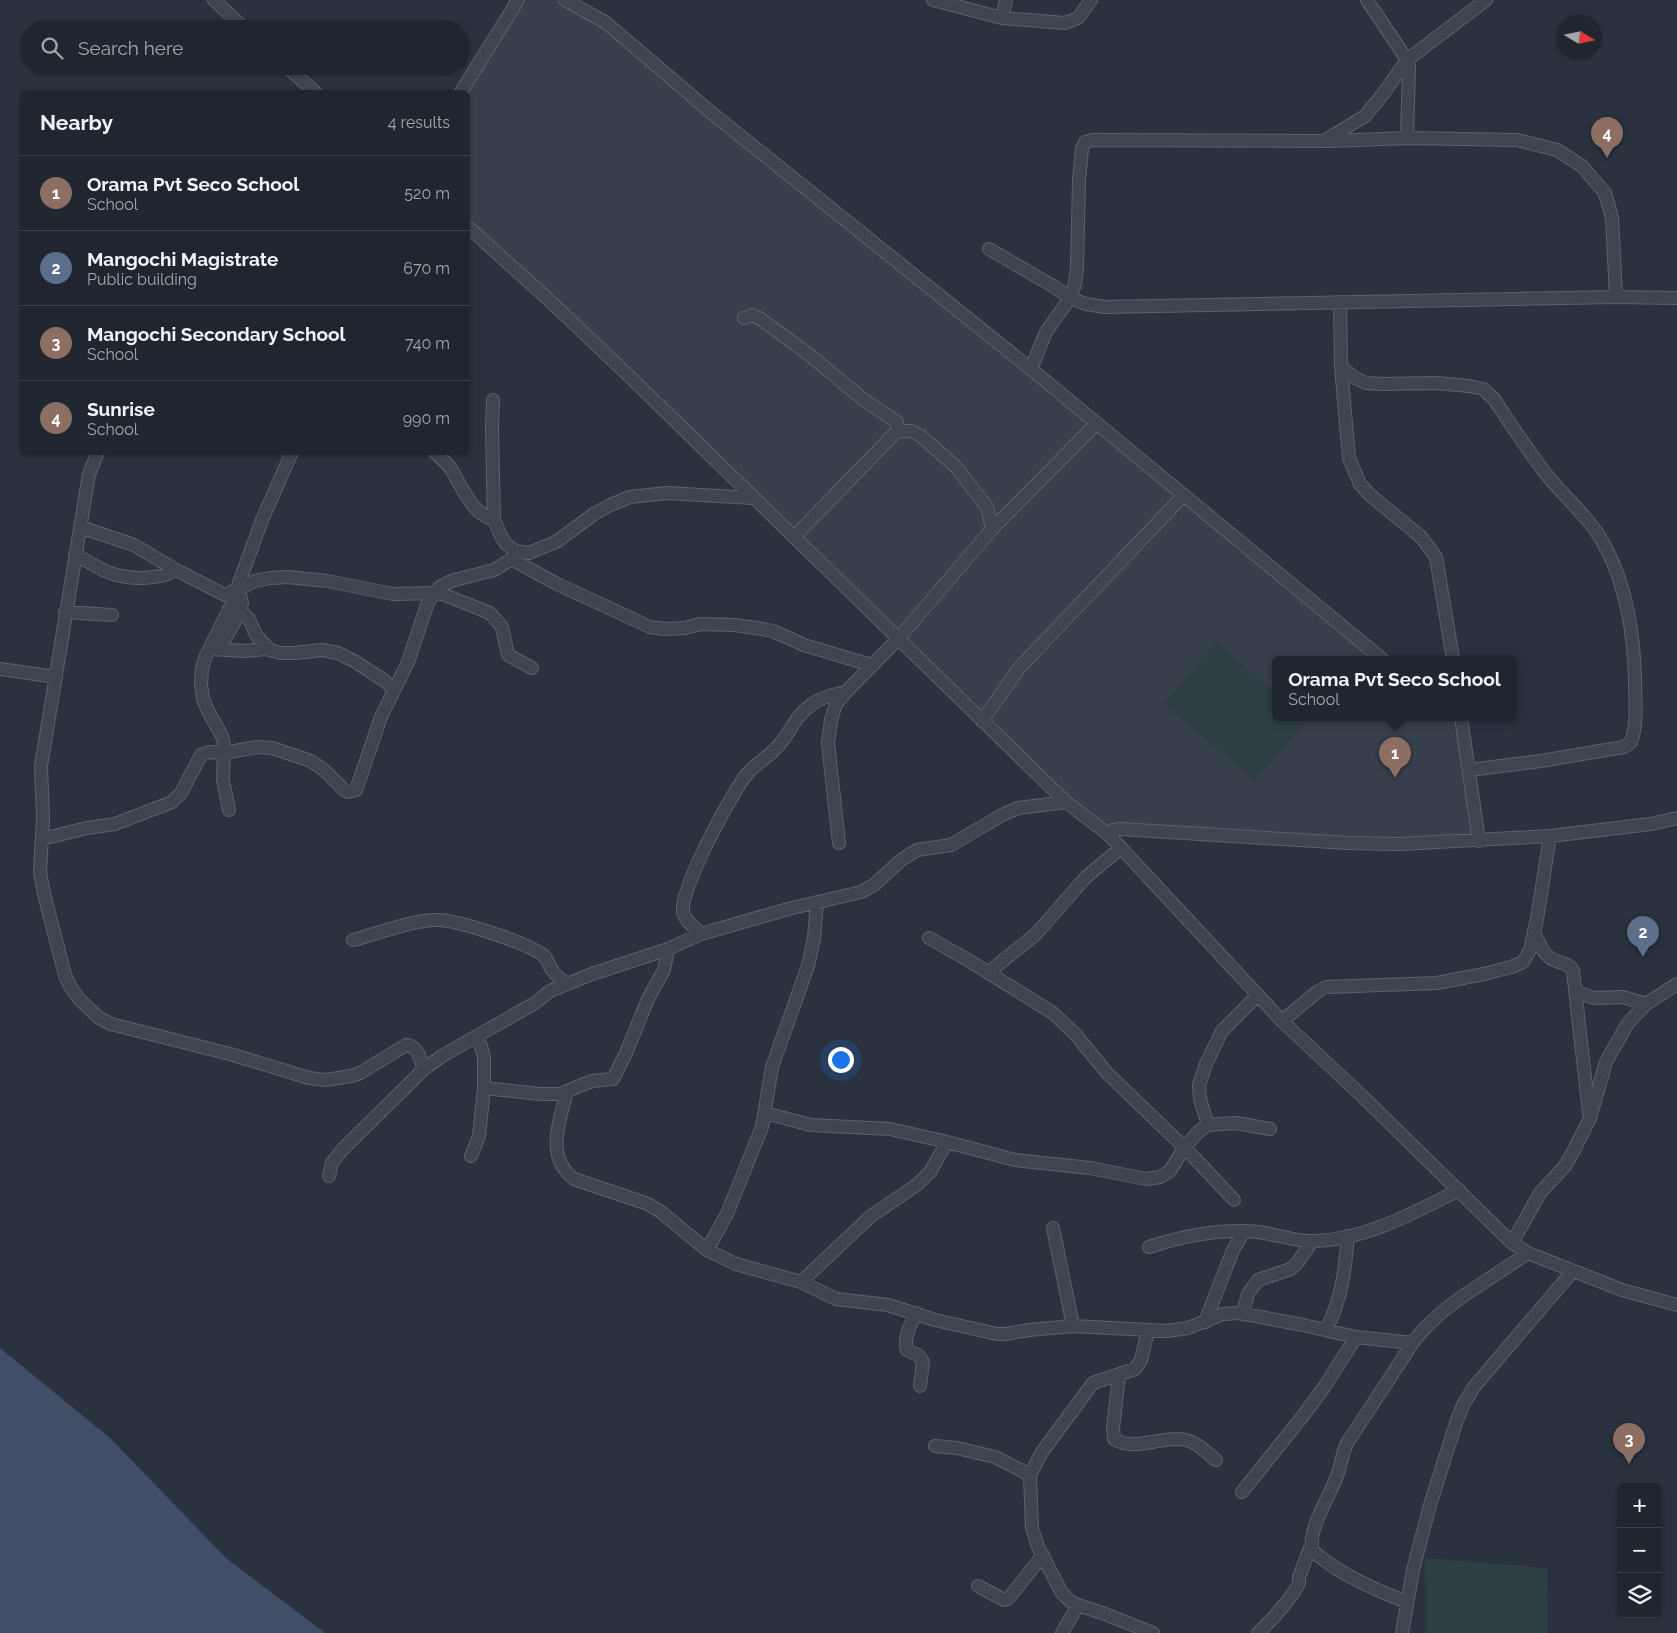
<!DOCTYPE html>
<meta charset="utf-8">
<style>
:root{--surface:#202630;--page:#2d323c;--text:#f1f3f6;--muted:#a2a5ab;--line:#3d434c;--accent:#9bb5ef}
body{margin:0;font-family:Raleway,sans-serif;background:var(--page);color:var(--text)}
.controls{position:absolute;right:15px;bottom:15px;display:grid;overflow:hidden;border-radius:8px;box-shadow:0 1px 4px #0004}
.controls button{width:45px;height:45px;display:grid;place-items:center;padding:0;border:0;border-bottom:1px solid var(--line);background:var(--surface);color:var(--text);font:25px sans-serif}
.compass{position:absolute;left:1557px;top:15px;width:45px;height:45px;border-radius:50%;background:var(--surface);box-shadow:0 1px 4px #0004;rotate:100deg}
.you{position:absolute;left:840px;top:1059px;width:18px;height:18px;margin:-12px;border:4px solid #fff;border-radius:50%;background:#1a73e8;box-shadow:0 0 0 8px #1a73e833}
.badge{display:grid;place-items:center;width:32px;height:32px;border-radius:50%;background:var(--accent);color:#fff;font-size:16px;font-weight:700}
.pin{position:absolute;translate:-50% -41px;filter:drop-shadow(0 1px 2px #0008)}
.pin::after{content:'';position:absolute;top:26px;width:18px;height:15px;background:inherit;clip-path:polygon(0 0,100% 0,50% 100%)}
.popup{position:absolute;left:1272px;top:656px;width:245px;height:65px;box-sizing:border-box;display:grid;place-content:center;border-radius:8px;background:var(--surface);filter:drop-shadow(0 1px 4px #0005);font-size:16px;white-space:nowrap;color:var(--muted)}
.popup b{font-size:19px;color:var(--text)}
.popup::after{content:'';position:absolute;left:50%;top:100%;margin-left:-10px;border:10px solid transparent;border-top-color:var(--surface)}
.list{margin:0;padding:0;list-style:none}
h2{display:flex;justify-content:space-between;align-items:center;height:65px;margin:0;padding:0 20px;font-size:21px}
h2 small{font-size:16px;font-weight:400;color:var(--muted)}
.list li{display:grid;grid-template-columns:32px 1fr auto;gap:15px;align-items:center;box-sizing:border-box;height:75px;padding:0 20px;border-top:1px solid var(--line)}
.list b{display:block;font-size:19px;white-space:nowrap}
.list p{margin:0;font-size:16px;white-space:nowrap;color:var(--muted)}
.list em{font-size:16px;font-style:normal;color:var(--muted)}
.icon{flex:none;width:28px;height:28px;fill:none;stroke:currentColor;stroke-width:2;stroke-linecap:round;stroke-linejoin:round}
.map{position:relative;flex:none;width:1677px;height:1633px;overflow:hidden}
.search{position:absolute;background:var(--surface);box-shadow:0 1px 4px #0004;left:20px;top:20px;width:450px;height:55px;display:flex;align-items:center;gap:12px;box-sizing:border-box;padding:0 18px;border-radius:28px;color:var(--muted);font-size:19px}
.panel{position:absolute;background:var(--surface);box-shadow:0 1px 4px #0004;left:20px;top:90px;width:450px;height:365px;border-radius:8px}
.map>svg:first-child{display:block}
.airport{fill:#383f4d}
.green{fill:#2d3f42}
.water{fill:#414e68}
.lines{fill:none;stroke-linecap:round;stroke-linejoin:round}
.minor-casing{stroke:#5b626e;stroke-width:14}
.minor{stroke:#3e4450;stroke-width:12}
</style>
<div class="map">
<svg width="1677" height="1633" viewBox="0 0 1677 1633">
<rect width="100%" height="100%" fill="#2a3240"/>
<path class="airport" d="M520,0H562L607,26L1378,659H1276V717H1448L1459,726L1476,840L1383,850L1116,827L1085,821L468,227V92Z"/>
<path class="green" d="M1216,642L1276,693V717H1304L1308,719L1255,781L1164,704Z
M1425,1558L1547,1568L1548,1633H1426Z"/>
<path class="water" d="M0,1348L110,1438L226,1558L325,1633H0Z"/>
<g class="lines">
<defs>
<path id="minor" d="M214,0L245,29
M565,0L605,22L713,114L1031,369L1382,659
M933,0L1002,18L1065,23L1078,18L1091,0
M1367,0L1407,60L1409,66L1407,138
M1002,18L1006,0
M286,66L315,92
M461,92L518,0
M1324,141L1365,116L1383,94L1407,60L1486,0
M468,227L549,300L630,377L1066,802L1109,835L1282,1021L1362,1096L1512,1243L1528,1253L1622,1290L1677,1305
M989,249L1053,286L1070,298L1086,304L1105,307L1616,297L1677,298
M1340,302L1341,367L1349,458L1360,484L1370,495L1421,537L1436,557L1453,659
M744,318L752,315L759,318L807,353L864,400L897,422V428L900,431H911L921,436L956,467L987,507L992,529
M1341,367L1355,378L1366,383L1383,384L1436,383L1469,386L1483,389L1494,399C1512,426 1530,455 1551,480C1570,502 1593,522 1606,548C1626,585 1634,636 1635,678C1635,698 1638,723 1631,742L1624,747L1541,761L1469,770
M1031,369L1046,332L1070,298L1075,284L1077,268L1079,180L1082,149L1085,142L1093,140L1331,141L1407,138L1517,140L1557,150L1582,166L1605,193L1612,218L1616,297
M493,400L492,429L494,520L502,538L506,544L515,551L529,553L556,542L594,514L610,505L630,497L667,493L753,498
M98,452L89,474L41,766L43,818L40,872L44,894L65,975L71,988L79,999L98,1017L111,1024L230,1054L309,1078L326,1080L351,1076L360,1073L406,1045C418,1045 420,1059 424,1069
M434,452C440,457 447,463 451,469C463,488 471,513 494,520
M80,527L134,545L176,570L225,595L255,581L270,578L288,577L327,581L393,594L434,593L442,594L490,613L502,627L508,655L532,668
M794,537L899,429
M75,554C100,569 112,578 142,578C155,577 164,577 176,570
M511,559L557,584L650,627L664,629L685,628L700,624L735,625L763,629L773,631L804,645L871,665
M240,610L249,619L256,635L269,649
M65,612L112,615
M210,649L245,651L265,649L281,653H295L322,650L338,653L354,661L385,681L394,690
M219,649L238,616L242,603L238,589
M0,669L56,677
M1461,717L1479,841
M982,721L1020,667L1183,496
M229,810L223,780L224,744L222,736L208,711L203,699L201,684L202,669L205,658L231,605L262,520L292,452
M1109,835L1113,830L1120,829L1347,843L1400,844L1550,836L1651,824L1677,818
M42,839L87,828L115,824L172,802L181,793L201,755L210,752L224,753L257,747L272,748L311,761L324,770L344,790L348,792L356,790L381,717L408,662L427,605L434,593L440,587L451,581L494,570L521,553
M839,843L828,743L831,720L836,704L846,692L898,639L992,529L1096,424
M1534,932C1538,940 1541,951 1549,957C1557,964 1568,961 1573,971L1589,1113
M701,934C695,928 684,920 683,911C680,889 732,792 747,774C756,763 769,757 778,746C790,733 795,716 811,705C821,697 833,695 846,692
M929,938L968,960L1053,1013L1076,1035L1107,1073L1188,1151L1234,1200
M353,940C377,934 415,919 438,920C458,920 527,943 543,955C549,960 548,966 553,971C556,976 562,980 567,984
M989,972L1036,934L1086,877L1121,848
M1575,991L1594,998L1623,997L1646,1004
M1282,1021L1317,992L1326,987L1437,983L1484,974L1511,967L1523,962L1530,950L1537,919L1550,836
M484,1088L540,1094H560L592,1081L613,1079L626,1053L648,999L664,970L668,949
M567,1092C559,1122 545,1157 574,1179L648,1204L661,1212L707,1250L736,1264L801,1282L836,1299L888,1305L935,1320L997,1334H1005L1029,1330L1073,1326L1167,1331L1188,1328L1223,1314L1239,1313L1303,1325L1356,1337L1412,1343
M765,1113L811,1125L890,1129L947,1142L1015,1160L1090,1168L1146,1179L1160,1177L1170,1171L1184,1148L1198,1132L1208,1125L1236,1123L1270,1129
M1208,1125L1200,1099L1199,1085L1206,1064L1222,1031L1258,995
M471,1156L479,1136L484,1088V1057L481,1046L475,1037
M329,1176L332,1163L342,1150L424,1069L442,1056L535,1003L550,991L592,974L668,949L701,934L788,909L861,892L874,885L901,860L917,850L951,845L1002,815L1018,808L1066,802
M1053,1228L1073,1326
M1512,1243L1540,1193L1565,1166L1574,1150L1590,1118L1606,1062L1628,1023L1646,1004L1677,984
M1149,1247C1182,1236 1223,1228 1258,1232C1276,1234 1293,1241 1311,1241C1363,1241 1414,1213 1459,1190
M707,1250L727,1214L762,1127L772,1067L808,966L814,938L817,902
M801,1282L871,1216L918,1184L930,1172L947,1142
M916,1313C911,1324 903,1338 907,1350L918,1355L923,1362L920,1386
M1243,1313L1248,1294L1258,1280L1291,1269L1298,1262L1312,1241
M1205,1322L1233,1250L1244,1231
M1326,1330C1342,1299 1345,1270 1348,1236
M1148,1331L1141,1360L1135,1369L1093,1383L1042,1452L1030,1475L1032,1528L1038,1547L1062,1593L1070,1601L1078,1605L1105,1614L1153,1633
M1119,1375L1113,1428L1114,1439C1137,1454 1170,1430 1194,1443C1202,1447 1209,1455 1216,1460
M935,1446L957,1448L995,1457L1030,1475
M1242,1492L1302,1417L1325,1386L1356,1337
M1310,1548C1334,1572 1375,1590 1407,1602
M978,1586L1004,1600L1008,1599L1043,1555
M1062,1633L1078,1605
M1258,1633L1274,1617L1293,1594L1299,1583V1577L1310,1548L1312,1549C1309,1526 1329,1498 1337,1476C1341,1465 1342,1454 1347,1443L1416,1338L1427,1326L1443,1311L1463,1296L1528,1253
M1402,1633L1413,1570L1430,1505L1457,1420L1464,1403L1474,1387L1490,1368L1573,1271"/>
</defs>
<use href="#minor" class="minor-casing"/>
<use href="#minor" class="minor"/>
</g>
</svg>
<div class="controls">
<button>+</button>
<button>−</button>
<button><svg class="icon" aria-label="layers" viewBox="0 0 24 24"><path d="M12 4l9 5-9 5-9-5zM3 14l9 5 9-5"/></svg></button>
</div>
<svg class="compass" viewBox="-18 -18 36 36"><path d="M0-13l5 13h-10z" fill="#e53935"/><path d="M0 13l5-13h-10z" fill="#a2a5ab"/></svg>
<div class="you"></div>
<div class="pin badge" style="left:1395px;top:778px;background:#8d6e63">1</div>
<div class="popup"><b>Orama Pvt Seco School</b>School</div>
<div class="pin badge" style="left:1643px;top:957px;background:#5c6f8a">2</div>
<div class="pin badge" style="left:1629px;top:1464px;background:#8d6e63">3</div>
<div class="pin badge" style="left:1607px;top:158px;background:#8d6e63">4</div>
<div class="search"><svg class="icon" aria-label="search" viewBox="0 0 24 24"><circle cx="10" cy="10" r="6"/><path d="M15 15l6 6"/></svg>Search here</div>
<section class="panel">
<h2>Nearby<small>4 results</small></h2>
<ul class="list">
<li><span class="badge" style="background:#8d6e63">1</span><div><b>Orama Pvt Seco School</b><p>School</p></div><em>520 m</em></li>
<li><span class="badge" style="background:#5c6f8a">2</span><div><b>Mangochi Magistrate</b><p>Public building</p></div><em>670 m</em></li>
<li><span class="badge" style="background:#8d6e63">3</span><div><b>Mangochi Secondary School</b><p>School</p></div><em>740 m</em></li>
<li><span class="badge" style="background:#8d6e63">4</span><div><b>Sunrise</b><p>School</p></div><em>990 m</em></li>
</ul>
</section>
</div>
